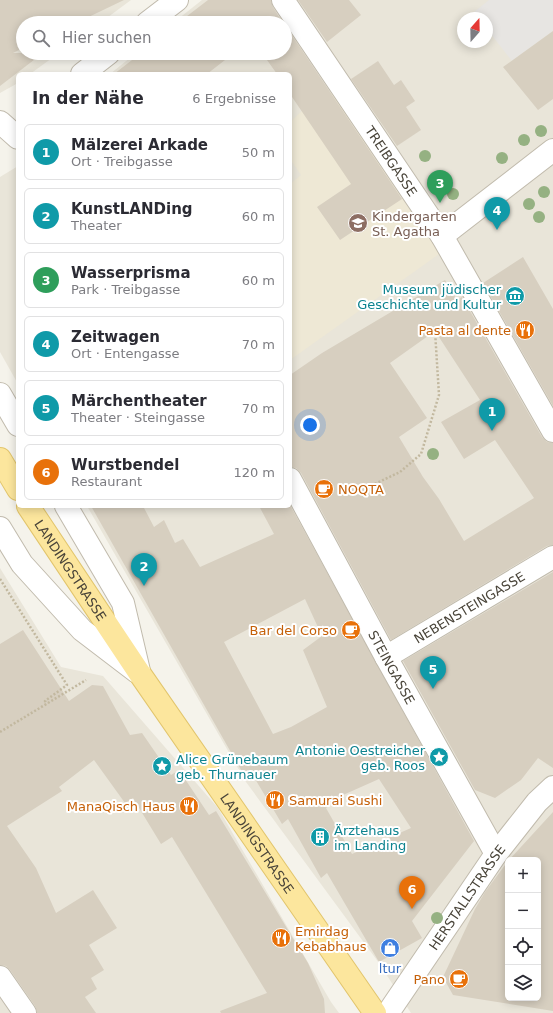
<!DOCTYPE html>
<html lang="de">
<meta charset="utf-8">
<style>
:root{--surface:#fff;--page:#f7f7f7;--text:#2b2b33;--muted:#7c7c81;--line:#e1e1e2;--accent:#111827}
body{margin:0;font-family:"DejaVu Sans",sans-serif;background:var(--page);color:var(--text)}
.controls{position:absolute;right:12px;bottom:12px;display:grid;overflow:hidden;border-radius:6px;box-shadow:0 2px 10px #0003}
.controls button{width:36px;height:36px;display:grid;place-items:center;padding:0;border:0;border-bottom:1px solid var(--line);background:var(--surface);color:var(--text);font:20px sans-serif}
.compass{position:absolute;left:457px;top:12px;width:36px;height:36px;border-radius:50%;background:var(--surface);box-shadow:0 2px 10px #0003;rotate:20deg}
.you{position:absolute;left:310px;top:425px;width:14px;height:14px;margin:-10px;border:3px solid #fff;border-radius:50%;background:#1a73e8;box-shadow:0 0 0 6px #1a73e833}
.badge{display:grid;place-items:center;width:26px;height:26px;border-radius:50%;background:var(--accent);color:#fff;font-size:13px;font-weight:700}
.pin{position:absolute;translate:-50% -33px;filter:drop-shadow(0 1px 2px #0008)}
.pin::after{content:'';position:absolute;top:21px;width:14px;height:12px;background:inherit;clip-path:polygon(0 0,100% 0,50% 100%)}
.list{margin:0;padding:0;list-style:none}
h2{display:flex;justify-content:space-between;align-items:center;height:52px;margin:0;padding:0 16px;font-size:17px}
h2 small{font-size:13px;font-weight:400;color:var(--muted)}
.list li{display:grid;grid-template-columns:26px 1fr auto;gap:12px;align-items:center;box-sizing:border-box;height:56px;margin:0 8px 8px;padding:0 8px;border:1px solid var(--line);border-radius:6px}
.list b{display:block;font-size:15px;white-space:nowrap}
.list p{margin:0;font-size:13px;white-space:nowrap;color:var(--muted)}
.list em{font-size:13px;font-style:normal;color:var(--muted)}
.icon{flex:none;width:22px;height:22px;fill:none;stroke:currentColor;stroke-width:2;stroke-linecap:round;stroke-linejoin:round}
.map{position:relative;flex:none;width:553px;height:1013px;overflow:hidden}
.search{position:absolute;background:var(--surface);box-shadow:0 2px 10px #0003;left:16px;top:16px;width:276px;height:44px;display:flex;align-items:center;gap:10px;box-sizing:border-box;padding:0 14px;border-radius:22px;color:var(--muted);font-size:15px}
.panel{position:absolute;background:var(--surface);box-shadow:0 2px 10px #0003;left:16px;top:72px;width:276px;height:436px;border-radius:6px}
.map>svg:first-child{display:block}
.residential{fill:#e9e5d9;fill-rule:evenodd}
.education{fill:#eee8d5}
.parking{fill:#e7e5e2}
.building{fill:#d7cfc0;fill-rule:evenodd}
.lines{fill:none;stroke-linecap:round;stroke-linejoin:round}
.minor-casing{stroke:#c1bbad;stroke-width:24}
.major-casing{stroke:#e2c56c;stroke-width:24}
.path{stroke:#c2b89f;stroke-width:2.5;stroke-dasharray:2 2;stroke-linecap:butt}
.minor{stroke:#fff;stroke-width:22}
.major{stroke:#fce69d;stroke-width:22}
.tree{fill:#95b182}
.labels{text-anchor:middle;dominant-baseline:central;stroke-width:4;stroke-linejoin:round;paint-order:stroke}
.street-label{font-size:13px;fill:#494439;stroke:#fff}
.education-label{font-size:13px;fill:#785e54;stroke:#fff;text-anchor:start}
.culture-label{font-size:13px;fill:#0d838f;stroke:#fff;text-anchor:end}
.food-label{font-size:13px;fill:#c56008;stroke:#fff;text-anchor:end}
.shop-label{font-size:13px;fill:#366cbe;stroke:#fff}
</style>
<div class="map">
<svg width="553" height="1013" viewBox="0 0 553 1013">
<rect width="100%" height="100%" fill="#f5f3eb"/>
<path class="residential" d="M0,0H131L100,23H23V53H59L30,74H18V83L0,93Z
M202,0H553V1013H411L379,963L246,782L87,506H290V74H110L136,53H285V23H173ZM463,18H487V42H463ZM508,860H538V998H508Z
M18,166V384L0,352V177Z
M0,568L61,667L103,676L218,808L331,1002L339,1013H0Z"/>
<path class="education" d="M337,88L442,252L290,360V184L301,175L290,159V122L302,111Z"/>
<path class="parking" d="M489,0H553V31L512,61L487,29V18H478L474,12Z"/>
<path class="building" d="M0,0H124L76,23H23V48L13,53H43L0,86Z
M208,0H271L273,7L283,23H178Z
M298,0H349L361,15L327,42Z
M285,25L402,199L340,240L317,207L351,184L290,94V74H277L262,53H285Z
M553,31V99L538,110L503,67Z
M141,53H234L207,74H114Z
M378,61L394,85L401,80L415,101L406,107L421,130L397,146L351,79Z
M523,257L553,309V406L483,283Z
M445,280L457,300L462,297L542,437L547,442L553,443V545L547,546L391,640L301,473L296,468L290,467V375L322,353ZM435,331L480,400L441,422L464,459L495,440L534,498L464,541L439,499L423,477L399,437L427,418L390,363Z
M290,505L474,841L412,921L422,938L379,962L327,873L321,878L288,819L282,824L252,774L245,777L91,506H143L154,527L164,520L175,543L183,539L200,567L274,534L259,506ZM305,599L322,636L303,650L327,707L291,727L273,734L224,642ZM379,779L411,828L352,854L326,808L343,795Z
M553,572V768L538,758L521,780L495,798L475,790L403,661Z
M23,630L69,701L92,685L103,686L130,735L142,733L171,775L179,770L209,815L216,811L308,963L324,999L325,1013H221L220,1011L267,993L172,837L161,844L133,798L125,803L94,760L59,787L62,791L7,826L36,868L56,913L93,890L117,928L89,945L104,970L91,978L97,989L85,997L96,1013H37L35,1006L10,970L6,966L0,965V644Z
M553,812V1011L453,995L443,977L475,909L485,892L508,861V998H538V860H509Z"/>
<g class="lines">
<defs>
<g id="minor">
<path id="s1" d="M283,0L442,236L553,431"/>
<path d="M147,23L177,0"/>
<path d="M82,74L109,53"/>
<path d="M0,122L18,138"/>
<path d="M442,236L553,150"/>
<path d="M0,394L18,425"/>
<path id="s2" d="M290,479L386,657L496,854"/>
<path d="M66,506L123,603L139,671"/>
<path d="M0,528L22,564L82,630L137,672"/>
<path id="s3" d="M386,657L553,557"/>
<path d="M0,977L25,1013"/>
<path id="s4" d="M388,1013L496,854L537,802L553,787"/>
</g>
<g id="major">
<path d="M0,459L18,489"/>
<path id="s5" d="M28,506L140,674L375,1013"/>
</g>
</defs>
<use href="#minor" class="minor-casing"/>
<use href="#major" class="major-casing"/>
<path class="path" d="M364,489L400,472L421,454L439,395L435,331
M0,579L67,685L45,701L47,704
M0,732L86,680"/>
<use href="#minor" class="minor"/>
<use href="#major" class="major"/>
</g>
<g class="tree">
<circle cx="541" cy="131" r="6"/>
<circle cx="524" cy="140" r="6"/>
<circle cx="425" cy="156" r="6"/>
<circle cx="502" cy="158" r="6"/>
<circle cx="544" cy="192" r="6"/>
<circle cx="453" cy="194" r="6"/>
<circle cx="529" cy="204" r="6"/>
<circle cx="539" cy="217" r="6"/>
<circle cx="433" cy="454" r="6"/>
<circle cx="437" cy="918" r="6"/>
</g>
<defs>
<symbol id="school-disc" viewBox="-11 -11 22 22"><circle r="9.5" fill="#8d6e63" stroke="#fff"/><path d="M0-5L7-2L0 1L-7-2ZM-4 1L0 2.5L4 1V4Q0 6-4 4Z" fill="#fff"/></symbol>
<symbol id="museum-disc" viewBox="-11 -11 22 22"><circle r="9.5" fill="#0f9aa8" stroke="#fff"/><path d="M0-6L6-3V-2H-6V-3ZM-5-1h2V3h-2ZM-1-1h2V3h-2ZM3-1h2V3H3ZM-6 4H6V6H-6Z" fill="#fff"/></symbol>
<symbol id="restaurant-disc" viewBox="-11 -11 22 22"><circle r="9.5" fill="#e8710a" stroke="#fff"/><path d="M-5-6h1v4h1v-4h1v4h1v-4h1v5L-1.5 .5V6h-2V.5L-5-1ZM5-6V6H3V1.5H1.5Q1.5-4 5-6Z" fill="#fff"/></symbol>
<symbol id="cafe-disc" viewBox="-11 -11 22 22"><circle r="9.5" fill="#e8710a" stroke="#fff"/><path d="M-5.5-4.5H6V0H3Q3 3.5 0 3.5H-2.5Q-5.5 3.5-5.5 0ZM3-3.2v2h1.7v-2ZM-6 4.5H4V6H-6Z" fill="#fff"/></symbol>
<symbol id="sight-disc" viewBox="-11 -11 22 22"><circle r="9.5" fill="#0f9aa8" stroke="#fff"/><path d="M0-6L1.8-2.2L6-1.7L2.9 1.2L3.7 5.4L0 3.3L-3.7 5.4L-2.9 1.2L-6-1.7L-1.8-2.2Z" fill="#fff"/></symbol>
<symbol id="building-disc" viewBox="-11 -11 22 22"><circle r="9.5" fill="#0f9aa8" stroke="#fff"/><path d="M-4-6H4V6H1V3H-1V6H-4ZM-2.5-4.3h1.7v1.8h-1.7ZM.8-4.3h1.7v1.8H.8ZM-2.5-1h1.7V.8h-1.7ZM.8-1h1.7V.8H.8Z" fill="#fff"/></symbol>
<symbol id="shop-disc" viewBox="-11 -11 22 22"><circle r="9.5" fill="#3f7fe0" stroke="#fff"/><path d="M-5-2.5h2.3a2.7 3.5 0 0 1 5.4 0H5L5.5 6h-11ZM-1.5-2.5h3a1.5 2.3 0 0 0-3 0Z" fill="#fff"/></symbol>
</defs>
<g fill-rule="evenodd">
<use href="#school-disc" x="347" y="212" width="22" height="22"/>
<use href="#museum-disc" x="504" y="285" width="22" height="22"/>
<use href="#restaurant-disc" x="514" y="319" width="22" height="22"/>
<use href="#cafe-disc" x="313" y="478" width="22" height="22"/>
<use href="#cafe-disc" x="340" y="619" width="22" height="22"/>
<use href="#sight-disc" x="428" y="746" width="22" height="22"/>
<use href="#sight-disc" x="151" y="755" width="22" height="22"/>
<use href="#restaurant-disc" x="264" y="789" width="22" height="22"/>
<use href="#restaurant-disc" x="178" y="795" width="22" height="22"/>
<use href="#building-disc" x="309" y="826" width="22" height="22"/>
<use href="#restaurant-disc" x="270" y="927" width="22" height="22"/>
<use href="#shop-disc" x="379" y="937" width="22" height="22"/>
<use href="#cafe-disc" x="448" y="968" width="22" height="22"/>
</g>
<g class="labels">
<g class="street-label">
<text stroke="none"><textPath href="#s1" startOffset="194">TREIBGASSE</textPath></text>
<text stroke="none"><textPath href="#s5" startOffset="77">LANDINGSTRASSE</textPath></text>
<text stroke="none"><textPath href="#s3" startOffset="97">NEBENSTEINGASSE</textPath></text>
<text stroke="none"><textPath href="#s2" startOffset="214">STEINGASSE</textPath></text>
<text stroke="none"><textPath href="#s5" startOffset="408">LANDINGSTRASSE</textPath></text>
<text stroke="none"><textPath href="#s4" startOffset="140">HERSTALLSTRASSE</textPath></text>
</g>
<g class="education-label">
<text x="372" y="216">Kindergarten<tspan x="372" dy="15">St. Agatha</tspan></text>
</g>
<g class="culture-label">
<text x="501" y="289">Museum jüdischer<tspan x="501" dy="15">Geschichte und Kultur</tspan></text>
<text x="425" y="750">Antonie Oestreicher<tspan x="425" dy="15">geb. Roos</tspan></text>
<text x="176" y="759" text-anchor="start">Alice Grünebaum<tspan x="176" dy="15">geb. Thurnauer</tspan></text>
<text x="334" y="830" text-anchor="start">Ärztehaus<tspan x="334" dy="15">im Landing</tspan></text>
</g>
<g class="food-label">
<text x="511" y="330">Pasta al dente</text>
<text x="338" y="489" text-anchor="start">NOQTA</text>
<text x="337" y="630">Bar del Corso</text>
<text x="289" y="800" text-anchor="start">Samurai Sushi</text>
<text x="175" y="806">ManaQisch Haus</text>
<text x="295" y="931" text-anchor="start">Emirdag<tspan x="295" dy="15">Kebabhaus</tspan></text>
<text x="445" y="979">Pano</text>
</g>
<g class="shop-label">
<text x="390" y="968">ltur</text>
</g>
</g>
</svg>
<div class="controls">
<button>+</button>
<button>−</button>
<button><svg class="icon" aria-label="locate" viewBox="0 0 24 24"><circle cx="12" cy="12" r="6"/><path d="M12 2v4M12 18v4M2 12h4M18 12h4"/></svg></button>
<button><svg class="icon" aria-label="layers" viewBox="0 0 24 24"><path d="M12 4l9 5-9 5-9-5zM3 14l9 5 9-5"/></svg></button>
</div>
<svg class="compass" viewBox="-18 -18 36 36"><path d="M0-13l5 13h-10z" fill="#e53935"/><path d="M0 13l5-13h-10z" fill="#7c7c81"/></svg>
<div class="you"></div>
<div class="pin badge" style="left:492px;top:431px;background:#0f9aa8">1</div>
<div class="pin badge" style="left:144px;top:586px;background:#0f9aa8">2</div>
<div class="pin badge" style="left:440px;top:203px;background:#2e9e5b">3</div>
<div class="pin badge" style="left:497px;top:230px;background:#0f9aa8">4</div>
<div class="pin badge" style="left:433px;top:689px;background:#0f9aa8">5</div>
<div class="pin badge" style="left:412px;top:909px;background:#e8710a">6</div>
<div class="search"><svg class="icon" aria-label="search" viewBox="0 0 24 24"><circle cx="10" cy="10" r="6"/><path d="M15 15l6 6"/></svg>Hier suchen</div>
<section class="panel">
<h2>In der Nähe<small>6 Ergebnisse</small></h2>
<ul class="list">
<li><span class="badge" style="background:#0f9aa8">1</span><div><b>Mälzerei Arkade</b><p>Ort · Treibgasse</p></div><em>50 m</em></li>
<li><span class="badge" style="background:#0f9aa8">2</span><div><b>KunstLANDing</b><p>Theater</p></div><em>60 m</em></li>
<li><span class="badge" style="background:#2e9e5b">3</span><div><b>Wasserprisma</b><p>Park · Treibgasse</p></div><em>60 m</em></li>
<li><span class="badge" style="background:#0f9aa8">4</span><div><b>Zeitwagen</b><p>Ort · Entengasse</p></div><em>70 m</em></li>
<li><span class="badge" style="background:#0f9aa8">5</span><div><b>Märchentheater</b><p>Theater · Steingasse</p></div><em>70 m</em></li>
<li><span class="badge" style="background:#e8710a">6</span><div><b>Wurstbendel</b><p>Restaurant</p></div><em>120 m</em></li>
</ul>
</section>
</div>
